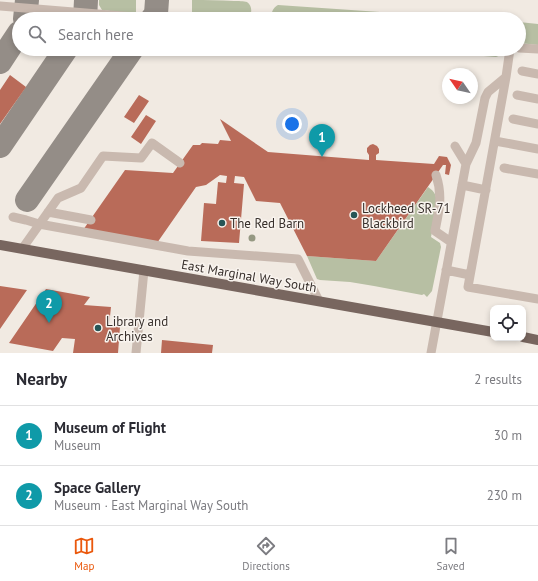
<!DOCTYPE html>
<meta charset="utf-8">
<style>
:root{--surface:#fff;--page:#f7f7f7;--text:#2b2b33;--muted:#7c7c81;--line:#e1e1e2;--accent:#ea580c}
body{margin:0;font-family:"PT Sans",sans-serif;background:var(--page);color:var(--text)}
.controls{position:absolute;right:12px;bottom:12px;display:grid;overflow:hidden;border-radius:8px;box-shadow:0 2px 6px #0003}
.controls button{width:36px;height:36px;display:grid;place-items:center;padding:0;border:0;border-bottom:1px solid var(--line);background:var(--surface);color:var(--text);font:20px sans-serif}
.compass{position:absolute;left:442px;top:68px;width:36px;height:36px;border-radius:50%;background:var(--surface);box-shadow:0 2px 6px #0003;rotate:304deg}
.you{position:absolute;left:292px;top:124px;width:14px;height:14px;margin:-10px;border:3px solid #fff;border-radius:50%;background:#1a73e8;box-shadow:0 0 0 6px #1a73e833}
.badge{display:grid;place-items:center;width:26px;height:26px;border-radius:50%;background:var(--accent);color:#fff;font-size:13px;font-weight:700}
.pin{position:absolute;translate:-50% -33px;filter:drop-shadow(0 1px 2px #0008)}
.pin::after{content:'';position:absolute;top:21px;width:14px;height:12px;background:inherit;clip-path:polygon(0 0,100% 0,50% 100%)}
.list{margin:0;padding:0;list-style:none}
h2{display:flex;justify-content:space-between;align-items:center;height:52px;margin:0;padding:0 16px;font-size:17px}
h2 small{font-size:13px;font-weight:400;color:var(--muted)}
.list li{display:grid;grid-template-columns:26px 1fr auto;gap:12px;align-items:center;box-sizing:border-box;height:60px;padding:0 16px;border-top:1px solid var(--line)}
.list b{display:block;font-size:15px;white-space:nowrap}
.list p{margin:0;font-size:13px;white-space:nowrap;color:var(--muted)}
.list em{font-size:13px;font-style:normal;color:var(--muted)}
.icon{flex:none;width:22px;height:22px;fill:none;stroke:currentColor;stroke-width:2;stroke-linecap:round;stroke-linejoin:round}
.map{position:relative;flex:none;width:538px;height:353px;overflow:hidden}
.search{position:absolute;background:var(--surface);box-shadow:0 2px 6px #0003;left:12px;right:12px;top:12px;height:44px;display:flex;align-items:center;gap:10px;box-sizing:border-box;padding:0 14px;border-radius:22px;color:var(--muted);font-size:15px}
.sheet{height:172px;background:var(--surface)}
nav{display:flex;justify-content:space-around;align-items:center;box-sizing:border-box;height:56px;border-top:1px solid var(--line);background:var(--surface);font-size:11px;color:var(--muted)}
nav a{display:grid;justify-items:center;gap:2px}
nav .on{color:var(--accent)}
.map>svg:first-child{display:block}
.green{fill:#b7bfa3}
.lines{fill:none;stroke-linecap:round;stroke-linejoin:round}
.taxiway{stroke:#948d87;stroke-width:24}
.building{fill:#b96b59}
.minor{stroke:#c9b9af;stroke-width:9}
.major{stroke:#78665f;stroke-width:10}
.tree{fill:#959882}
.poi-dot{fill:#265556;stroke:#f9f4ef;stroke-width:1.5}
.labels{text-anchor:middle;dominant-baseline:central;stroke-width:3;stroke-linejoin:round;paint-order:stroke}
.poi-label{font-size:13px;fill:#38302c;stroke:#f9f4ef;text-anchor:start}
.street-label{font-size:13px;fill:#38302c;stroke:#f9f4ef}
</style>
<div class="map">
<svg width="538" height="353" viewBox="0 0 538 353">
<rect width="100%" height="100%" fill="#f1eae2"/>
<path class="green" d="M99,0H136V14L102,10L99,5Z
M192,0C206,0 220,0 234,1C238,1 244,1 247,2C253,6 252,15 248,19H218L192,17Z
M278,5L380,12L383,15L385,19H273C270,13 273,8 278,5Z
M519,22L538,24V45L519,43Z
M418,49H491L501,55L496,57L459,54V51Z
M428,187C437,193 437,198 436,208L434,210L436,212L431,237L440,243L441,247L432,291L427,297L424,294L422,295L374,286L350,282L320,280L317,279L307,256L376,261Z"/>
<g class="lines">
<path class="taxiway" d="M25,19L27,0
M85,19L86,0
M152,19L156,14L157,0
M0,62L19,33
M0,146L66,49
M27,200L132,49"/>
</g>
<path class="building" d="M10,75L26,87L0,124V90Z
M139,95L149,101L134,123L124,117Z
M146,115L156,121L141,144L131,137Z
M220,119L268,152L369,160V155L367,152V148L370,145L373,144L377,146L379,149V153L376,155V160L434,164L439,156L447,157L451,165L449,175L445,174L446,165H443L376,261L307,256L280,203L256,201L244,177L235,176L234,183L244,184L239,243L201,241L204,203L216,204L218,182L226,183L227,176L220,175L206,185L196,187L157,243L83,230L125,170L173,173L193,145H200L202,143L218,144L220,140L231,141Z
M0,286L27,290L0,329Z
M46,289L90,297L84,305L111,307L109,326L120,327L118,353H73L75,339L62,338L53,351L9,343Z
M162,340L213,345L212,353H161Z"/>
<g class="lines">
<path class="minor" d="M0,6L159,19
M519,48L538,49
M510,49L506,77L468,287L538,299
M522,71L538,74
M517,95L538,99
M513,119L538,124
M495,141L538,149
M455,146L466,164
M504,168L538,174
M436,175C443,196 439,211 435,231L451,242
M462,185L486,190
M48,212L91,220
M13,217L26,220L39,224L188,251L298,259L319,301
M22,249L58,198L81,188L103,156L141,158L152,143L180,163
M446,270L470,275
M136,353L144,270
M431,353L466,164L476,143L485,98L488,92L506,77"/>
<path class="major" d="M0,245L493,332
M523,337L538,340"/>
</g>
<circle class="tree" cx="252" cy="238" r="3.5"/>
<g class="poi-dot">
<circle cx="354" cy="215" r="4"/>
<circle cx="222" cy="223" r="4"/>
<circle cx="98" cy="328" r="4"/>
</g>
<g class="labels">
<g class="poi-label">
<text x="362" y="208">Lockheed SR-71<tspan x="362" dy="15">Blackbird</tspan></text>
<text x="230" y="223">The Red Barn</text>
<text x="106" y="321">Library and<tspan x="106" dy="15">Archives</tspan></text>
</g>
<g class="street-label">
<text transform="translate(249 276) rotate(10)">East Marginal Way South</text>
</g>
</g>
</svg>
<div class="controls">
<button><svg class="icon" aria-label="locate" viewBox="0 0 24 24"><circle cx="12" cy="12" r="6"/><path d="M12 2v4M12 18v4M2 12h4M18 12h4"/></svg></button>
</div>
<svg class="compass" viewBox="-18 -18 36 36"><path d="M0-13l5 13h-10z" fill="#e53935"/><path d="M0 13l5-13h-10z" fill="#7c7c81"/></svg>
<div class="you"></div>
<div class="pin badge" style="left:322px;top:157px;background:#0f9aa8">1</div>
<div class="pin badge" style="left:49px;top:323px;background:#0f9aa8">2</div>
<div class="search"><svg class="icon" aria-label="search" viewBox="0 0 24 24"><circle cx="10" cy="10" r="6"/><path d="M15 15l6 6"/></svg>Search here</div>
</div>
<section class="sheet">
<h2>Nearby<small>2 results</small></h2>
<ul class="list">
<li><span class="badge" style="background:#0f9aa8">1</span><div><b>Museum of Flight</b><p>Museum</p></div><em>30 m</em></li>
<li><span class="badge" style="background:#0f9aa8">2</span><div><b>Space Gallery</b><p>Museum · East Marginal Way South</p></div><em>230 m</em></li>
</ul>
</section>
<nav>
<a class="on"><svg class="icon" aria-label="map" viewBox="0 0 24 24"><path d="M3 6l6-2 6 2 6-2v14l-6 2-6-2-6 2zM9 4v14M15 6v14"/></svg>Map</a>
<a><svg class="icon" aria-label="directions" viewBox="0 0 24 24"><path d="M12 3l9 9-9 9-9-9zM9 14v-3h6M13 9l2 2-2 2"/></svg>Directions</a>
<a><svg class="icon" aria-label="saved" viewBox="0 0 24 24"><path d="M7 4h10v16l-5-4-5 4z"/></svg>Saved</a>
</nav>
